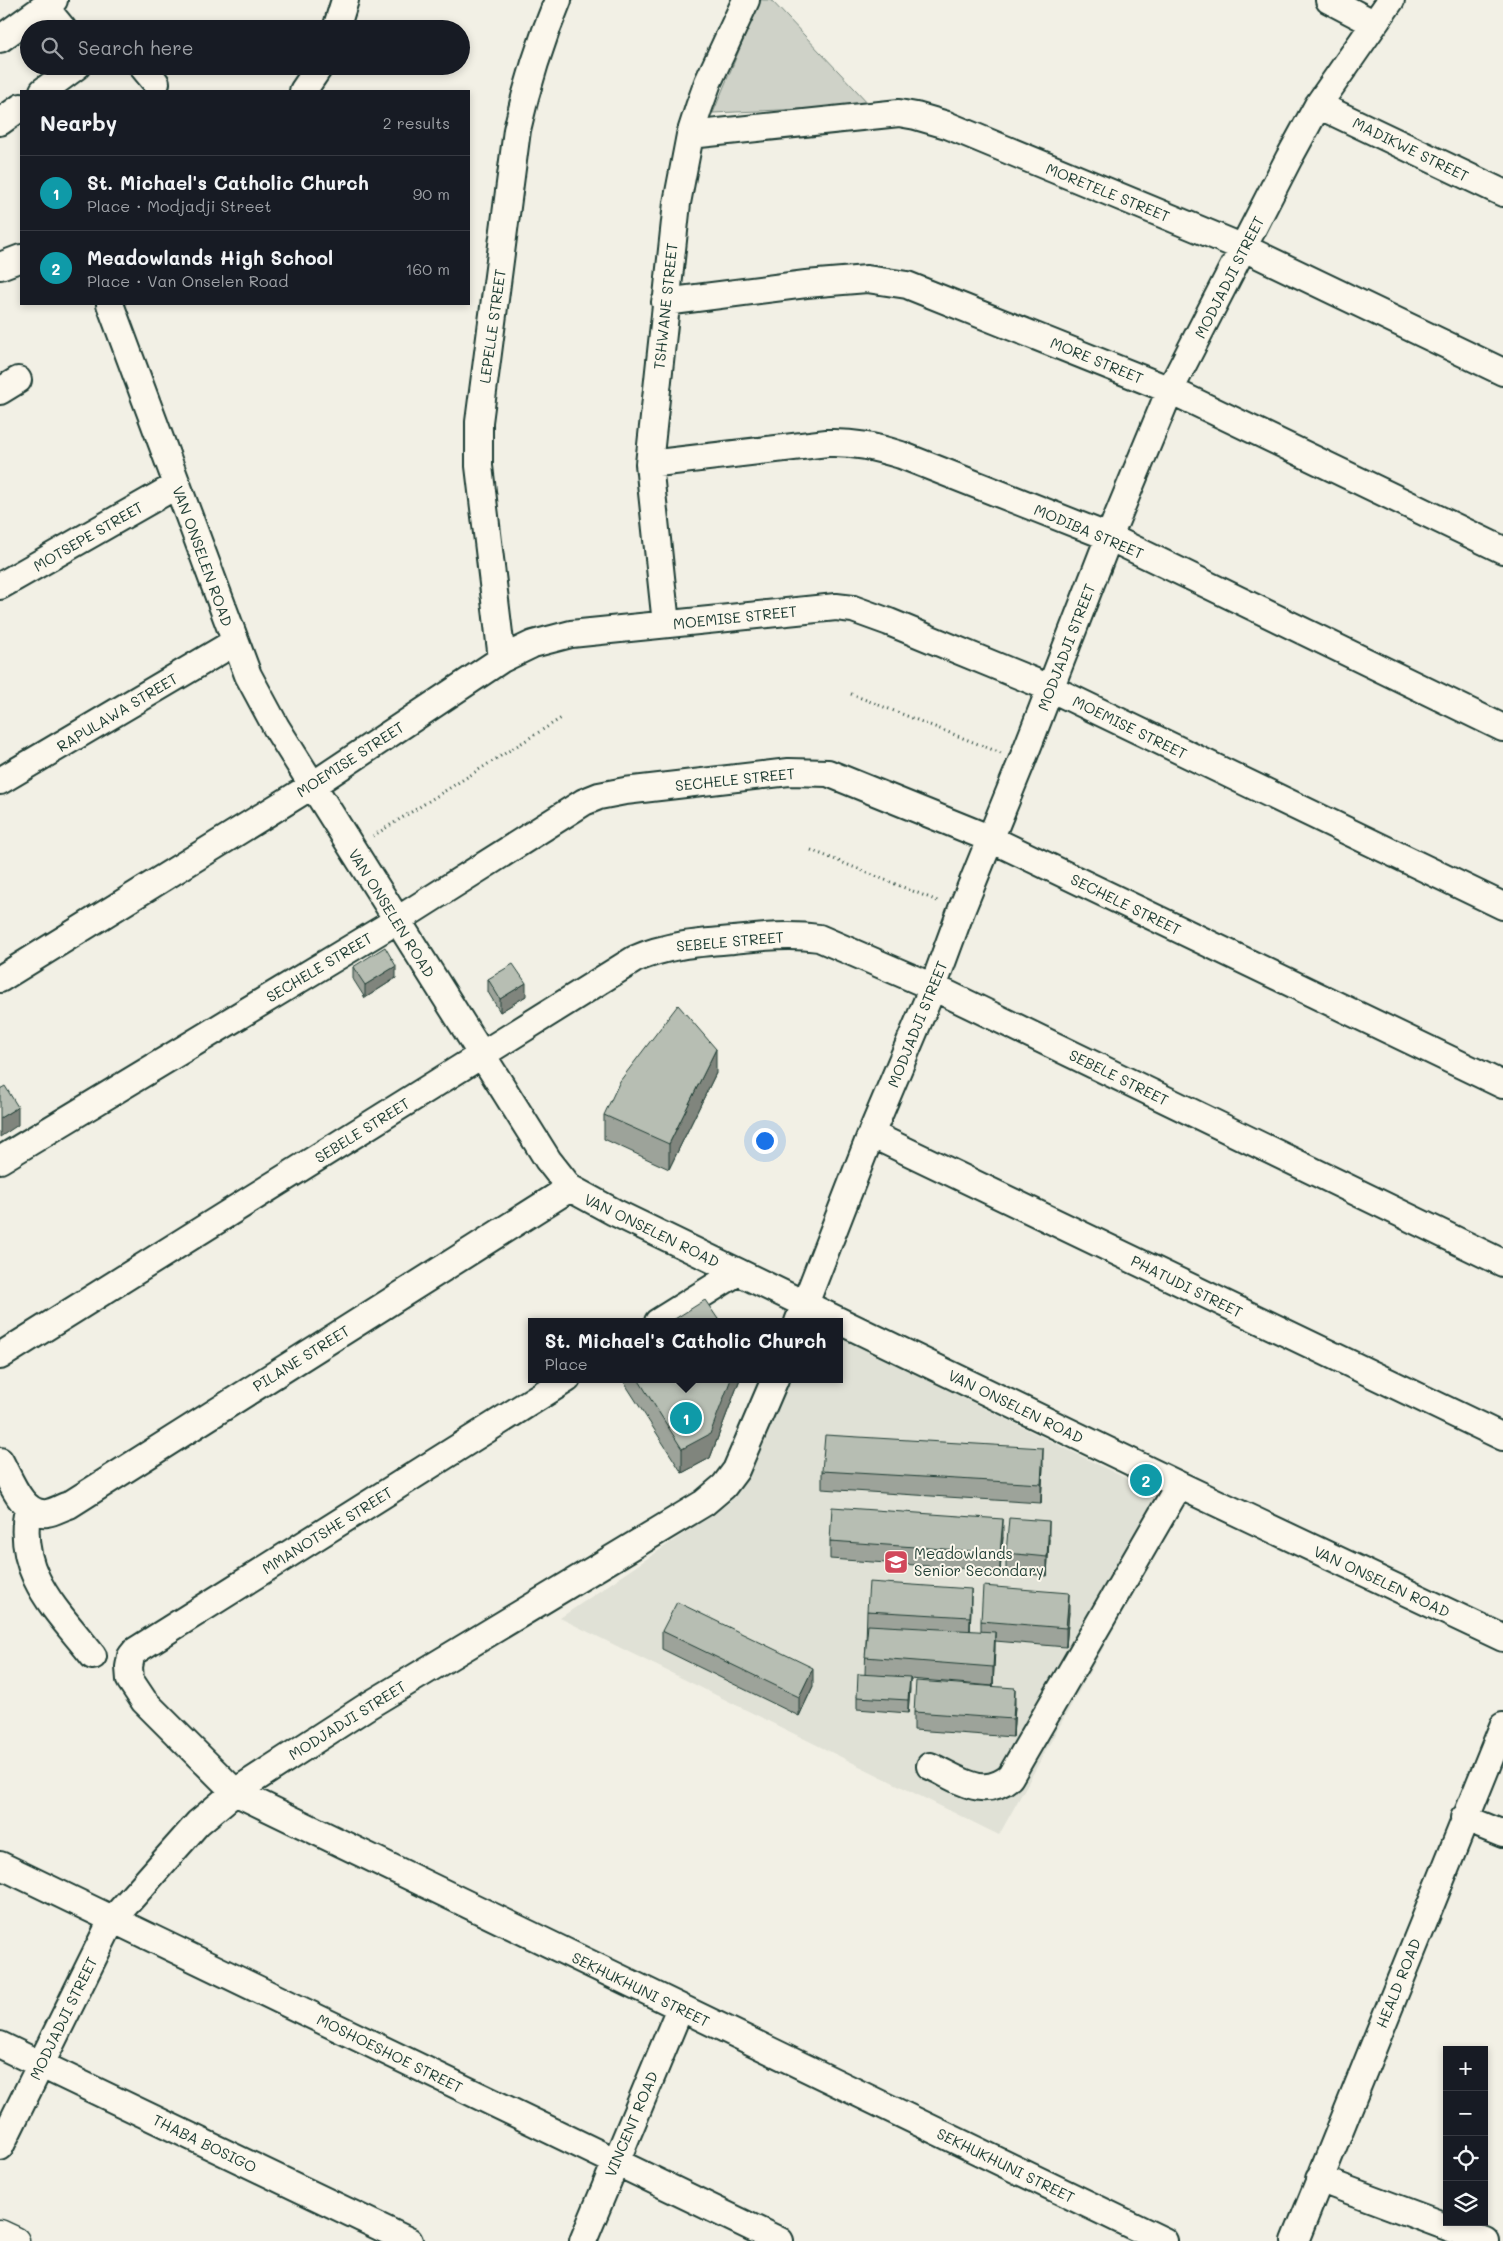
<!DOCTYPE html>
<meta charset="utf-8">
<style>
:root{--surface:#171b24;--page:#242831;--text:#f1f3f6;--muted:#9ea1a6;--line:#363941;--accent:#d1495b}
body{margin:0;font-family:Mali,sans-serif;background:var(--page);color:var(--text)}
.controls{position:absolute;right:15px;bottom:15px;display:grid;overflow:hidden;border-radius:0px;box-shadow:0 2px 8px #0003}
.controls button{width:45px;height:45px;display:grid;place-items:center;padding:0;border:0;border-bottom:1px solid var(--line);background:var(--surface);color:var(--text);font:25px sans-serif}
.you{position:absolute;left:764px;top:1140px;width:18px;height:18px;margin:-12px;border:4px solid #fff;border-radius:50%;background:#1a73e8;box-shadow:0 0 0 8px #1a73e833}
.badge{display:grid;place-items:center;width:32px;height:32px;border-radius:50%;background:var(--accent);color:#fff;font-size:16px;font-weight:700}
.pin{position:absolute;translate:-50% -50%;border:2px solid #fff;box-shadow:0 1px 5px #0006}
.popup{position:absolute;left:528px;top:1318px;width:315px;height:65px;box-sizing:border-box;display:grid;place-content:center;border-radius:0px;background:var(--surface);filter:drop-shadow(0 1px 4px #0005);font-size:16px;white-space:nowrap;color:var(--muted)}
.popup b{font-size:19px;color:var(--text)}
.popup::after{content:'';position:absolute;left:50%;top:100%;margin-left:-10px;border:10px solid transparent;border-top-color:var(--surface)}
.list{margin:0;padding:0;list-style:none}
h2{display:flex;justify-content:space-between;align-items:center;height:65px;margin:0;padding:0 20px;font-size:21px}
h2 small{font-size:16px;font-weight:400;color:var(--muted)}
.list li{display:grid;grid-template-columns:32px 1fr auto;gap:15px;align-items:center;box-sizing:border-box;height:75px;padding:0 20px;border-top:1px solid var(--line)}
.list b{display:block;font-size:19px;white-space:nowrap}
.list p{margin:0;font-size:16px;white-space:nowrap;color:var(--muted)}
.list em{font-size:16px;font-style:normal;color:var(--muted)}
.icon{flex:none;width:28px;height:28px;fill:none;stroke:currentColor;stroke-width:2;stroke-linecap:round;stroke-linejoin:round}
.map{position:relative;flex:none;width:1503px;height:2241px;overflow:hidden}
.search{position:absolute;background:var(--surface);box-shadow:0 2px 8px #0003;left:20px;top:20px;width:450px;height:55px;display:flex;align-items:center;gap:12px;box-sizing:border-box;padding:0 18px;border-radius:28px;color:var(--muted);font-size:19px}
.panel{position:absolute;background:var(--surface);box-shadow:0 2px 8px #0003;left:20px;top:90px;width:450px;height:215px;border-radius:0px}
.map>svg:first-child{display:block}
.built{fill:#e0e1d6}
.green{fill:#cfd2c8;stroke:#77887e}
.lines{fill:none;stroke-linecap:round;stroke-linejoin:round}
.minor-casing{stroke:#1f3d34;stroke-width:30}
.major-casing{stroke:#1f3d34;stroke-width:31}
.path{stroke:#1f3d34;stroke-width:3;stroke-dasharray:1 4;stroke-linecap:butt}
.minor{stroke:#fbf7ec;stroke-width:26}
.major{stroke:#fbf7ec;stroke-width:28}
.wall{fill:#9da39a;stroke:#1f3d34}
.shaded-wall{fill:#80857d;stroke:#1f3d34}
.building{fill:#b7beb3;stroke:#1f3d34}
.labels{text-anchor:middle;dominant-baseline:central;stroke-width:4;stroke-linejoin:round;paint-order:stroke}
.street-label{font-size:15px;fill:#1f3d34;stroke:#fbf7ec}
.poi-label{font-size:15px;fill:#1f3d34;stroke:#fbf7ec;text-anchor:start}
</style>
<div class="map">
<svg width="1503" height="2241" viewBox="0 0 1503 2241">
<rect width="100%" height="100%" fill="#f2f0e5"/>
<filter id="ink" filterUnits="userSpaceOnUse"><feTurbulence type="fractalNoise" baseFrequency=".02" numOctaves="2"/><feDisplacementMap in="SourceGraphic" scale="10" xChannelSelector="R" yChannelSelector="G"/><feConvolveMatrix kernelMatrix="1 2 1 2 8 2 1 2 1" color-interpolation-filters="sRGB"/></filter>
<g filter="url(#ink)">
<path class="built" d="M840,1337L1182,1506L999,1835L560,1618L730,1502L783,1379H840Z"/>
<path class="green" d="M760,0H771L871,106L713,113Z"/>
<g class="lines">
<defs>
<path id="minor" d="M1329,0L1373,23
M45,7L63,29
M336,29L345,0
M0,39L54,0
M142,66L156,83
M43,91L77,66
M303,91L320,66
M1318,105L1503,193
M0,122L21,107
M690,135L899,113L916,116L947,125L1244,248L1503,372
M0,266L21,258
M665,302L806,284L867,279L907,285L1170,390L1503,550
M110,304L248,675L276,727L548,1160L570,1188L614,1212L1179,1485L1503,1638
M0,391L18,380
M649,464L827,443C854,442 875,447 901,455L1109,537L1503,728
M0,586L177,485
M666,624L649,464L677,203L690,135L699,107L708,82L746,0
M502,659L479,466V422L517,130C527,85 540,43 558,0
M0,781L235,642
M0,979L313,785L502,659L533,644L571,634L836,607L853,609L889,622L1050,688L1503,906
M871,1134L1503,1437
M0,1160L396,921L584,802L599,796L625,791L789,772L828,773L991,839L1503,1085
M658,1322L738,1272
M798,1322L871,1134L933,987L961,911L1022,761L1109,537L1170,390L1289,158L1318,105L1391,0
M0,1356L635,959C668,945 697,943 733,940C762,937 790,934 819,938L933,987L1503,1263
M567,1379L135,1651L131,1656L129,1667L130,1680L144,1701L235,1792L1164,2241
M0,1461C10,1479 22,1516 47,1513C54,1512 62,1507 69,1505L570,1188
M28,1508C15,1573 56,1609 93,1656
M930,1766C959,1779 983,1800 1010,1777L1179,1485
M1464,1818L1503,1834
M0,1865L780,2241
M0,2045L409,2241
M0,2147L112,1920L198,1823L235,1792L366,1707L704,1503L724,1486L736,1470L775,1379
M1319,2179L1485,2241
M583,2241L680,2008
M1295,2241L1503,1726"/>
<path id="major" d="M0,2234L15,2241"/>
</defs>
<use href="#minor" class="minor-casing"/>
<use href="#major" class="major-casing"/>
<path class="path" d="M851,694L1001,753
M373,836L563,717
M811,850L940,902"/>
<use href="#minor" class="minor"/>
<use href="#major" class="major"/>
</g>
<path class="wall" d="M353,967L396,978L365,998L353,979Z
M488,979L526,996L500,1012L488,992Z
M716,1073L669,1169L604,1139V1115Z
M622,1379H740L710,1458L682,1473Z
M1043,1466L1041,1503L822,1489V1471Z
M1003,1537L1000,1571L830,1559V1541Z
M1049,1539L1047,1576L1006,1571V1553Z
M971,1607L970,1631L981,1632V1621L1069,1612L1066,1647L995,1641L993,1686L910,1679L908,1713L857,1709V1697L865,1674L867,1611Z
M662,1631L813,1686L799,1716L662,1649Z
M1015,1706L1013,1737L914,1730V1712Z"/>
<path class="shaded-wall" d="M396,966V978L365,998V985Z
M526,983V996L500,1012V999Z
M716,1049V1073L669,1169V1144Z
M18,1107V1125L0,1137V1118Z
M731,1379H740L710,1458L682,1473V1449Z
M1043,1448V1466L1041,1503V1484Z
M1003,1519V1537L1000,1571V1553Z
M1049,1521V1539L1047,1576V1557Z
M971,1589V1607L970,1635V1617Z
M1069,1593V1612L1066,1647V1628Z
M995,1632V1651L993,1686V1667Z
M813,1668V1686L799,1716V1697Z
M910,1677V1690L908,1713V1700Z
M1015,1688V1706L1013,1737V1719Z"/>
<path class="building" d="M385,947L396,966L365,985L353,967Z
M513,964L526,983L500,999L488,979Z
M678,1005L716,1049L669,1144L604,1115L620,1081Z
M5,1086L18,1107L0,1118V1089Z
M705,1300L720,1322H670Z
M638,1379H731L710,1434L682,1449Z
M825,1435L1043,1448L1041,1484L822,1471Z
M832,1507L1003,1519L1000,1553L830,1541Z
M1009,1518L1049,1521L1047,1557L1006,1553Z
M869,1582L971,1589L970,1617L867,1611Z
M983,1586L1069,1593L1066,1628L981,1621Z
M677,1602L813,1668L799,1697L662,1631Z
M868,1625L995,1632L993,1667L865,1657Z
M858,1674L910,1677L908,1700L857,1697Z
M916,1681L1015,1688L1013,1719L914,1712Z"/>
</g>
<defs>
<symbol id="school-square" viewBox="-11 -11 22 22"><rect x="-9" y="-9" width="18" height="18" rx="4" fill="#d1495b" stroke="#fbf7ec"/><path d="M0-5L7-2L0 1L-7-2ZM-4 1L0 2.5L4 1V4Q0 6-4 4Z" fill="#fff"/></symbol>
</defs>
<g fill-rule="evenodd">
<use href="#school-square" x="882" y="1548" width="28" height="28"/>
</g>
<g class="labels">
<g class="street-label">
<text transform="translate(1411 149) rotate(26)">MADIKWE STREET</text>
<text transform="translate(1108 192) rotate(22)">MORETELE STREET</text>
<text transform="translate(1229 277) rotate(-63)">MODJADJI STREET</text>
<text transform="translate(665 306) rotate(-84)">TSHWANE STREET</text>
<text transform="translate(492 326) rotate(-82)">LEPELLE STREET</text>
<text transform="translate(1097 360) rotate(22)">MORE STREET</text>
<text transform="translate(1089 531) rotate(23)">MODIBA STREET</text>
<text transform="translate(88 536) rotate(-30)">MOTSEPE STREET</text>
<text transform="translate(203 556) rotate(70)">VAN ONSELEN ROAD</text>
<text transform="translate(735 617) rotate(-6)">MOEMISE STREET</text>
<text transform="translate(1066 647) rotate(-69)">MODJADJI STREET</text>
<text transform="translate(117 712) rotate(-31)">RAPULAWA STREET</text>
<text transform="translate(1130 727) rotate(26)">MOEMISE STREET</text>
<text transform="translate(350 759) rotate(-33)">MOEMISE STREET</text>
<text transform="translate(735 779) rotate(-6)">SECHELE STREET</text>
<text transform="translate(1126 904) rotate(26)">SECHELE STREET</text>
<text transform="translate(392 913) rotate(58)">VAN ONSELEN ROAD</text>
<text transform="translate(730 941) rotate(-5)">SEBELE STREET</text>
<text transform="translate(319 967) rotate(-31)">SECHELE STREET</text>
<text transform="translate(917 1024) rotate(-68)">MODJADJI STREET</text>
<text transform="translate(1119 1077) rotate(26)">SEBELE STREET</text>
<text transform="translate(362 1130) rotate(-32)">SEBELE STREET</text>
<text transform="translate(652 1230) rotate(26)">VAN ONSELEN ROAD</text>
<text transform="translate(1187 1286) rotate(26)">PHATUDI STREET</text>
<text transform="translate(301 1358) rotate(-32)">PILANE STREET</text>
<text transform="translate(1016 1406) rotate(26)">VAN ONSELEN ROAD</text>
<text transform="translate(327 1530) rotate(-32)">MMANOTSHE STREET</text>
<text transform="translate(1382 1581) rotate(25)">VAN ONSELEN ROAD</text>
<text transform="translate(347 1720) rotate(-32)">MODJADJI STREET</text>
<text transform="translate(1398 1983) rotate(-68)">HEALD ROAD</text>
<text transform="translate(641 1989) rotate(26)">SEKHUKHUNI STREET</text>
<text transform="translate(63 2018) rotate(-64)">MODJADJI STREET</text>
<text transform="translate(390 2053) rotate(26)">MOSHOESHOE STREET</text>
<text transform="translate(631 2124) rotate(-67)">VINCENT ROAD</text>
<text transform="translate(205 2143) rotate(26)">THABA BOSIGO</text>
<text transform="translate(1006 2165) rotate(26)">SEKHUKHUNI STREET</text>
</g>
<g class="poi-label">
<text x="914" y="1553">Meadowlands<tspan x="914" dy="17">Senior Secondary</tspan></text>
</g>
</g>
</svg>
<div class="controls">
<button>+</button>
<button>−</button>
<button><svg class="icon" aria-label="locate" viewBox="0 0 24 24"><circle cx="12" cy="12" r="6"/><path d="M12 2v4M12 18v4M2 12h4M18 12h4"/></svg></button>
<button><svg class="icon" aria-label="layers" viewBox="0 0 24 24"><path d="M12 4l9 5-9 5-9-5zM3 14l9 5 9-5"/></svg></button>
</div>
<div class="you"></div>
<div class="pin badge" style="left:686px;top:1418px;background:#0f9aa8">1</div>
<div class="popup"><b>St. Michael's Catholic Church</b>Place</div>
<div class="pin badge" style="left:1146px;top:1480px;background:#0f9aa8">2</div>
<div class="search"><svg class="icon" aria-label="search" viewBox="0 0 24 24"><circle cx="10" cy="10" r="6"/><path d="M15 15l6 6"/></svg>Search here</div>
<section class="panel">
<h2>Nearby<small>2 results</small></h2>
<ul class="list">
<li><span class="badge" style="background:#0f9aa8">1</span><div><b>St. Michael's Catholic Church</b><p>Place · Modjadji Street</p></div><em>90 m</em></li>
<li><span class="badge" style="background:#0f9aa8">2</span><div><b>Meadowlands High School</b><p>Place · Van Onselen Road</p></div><em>160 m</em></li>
</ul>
</section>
</div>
